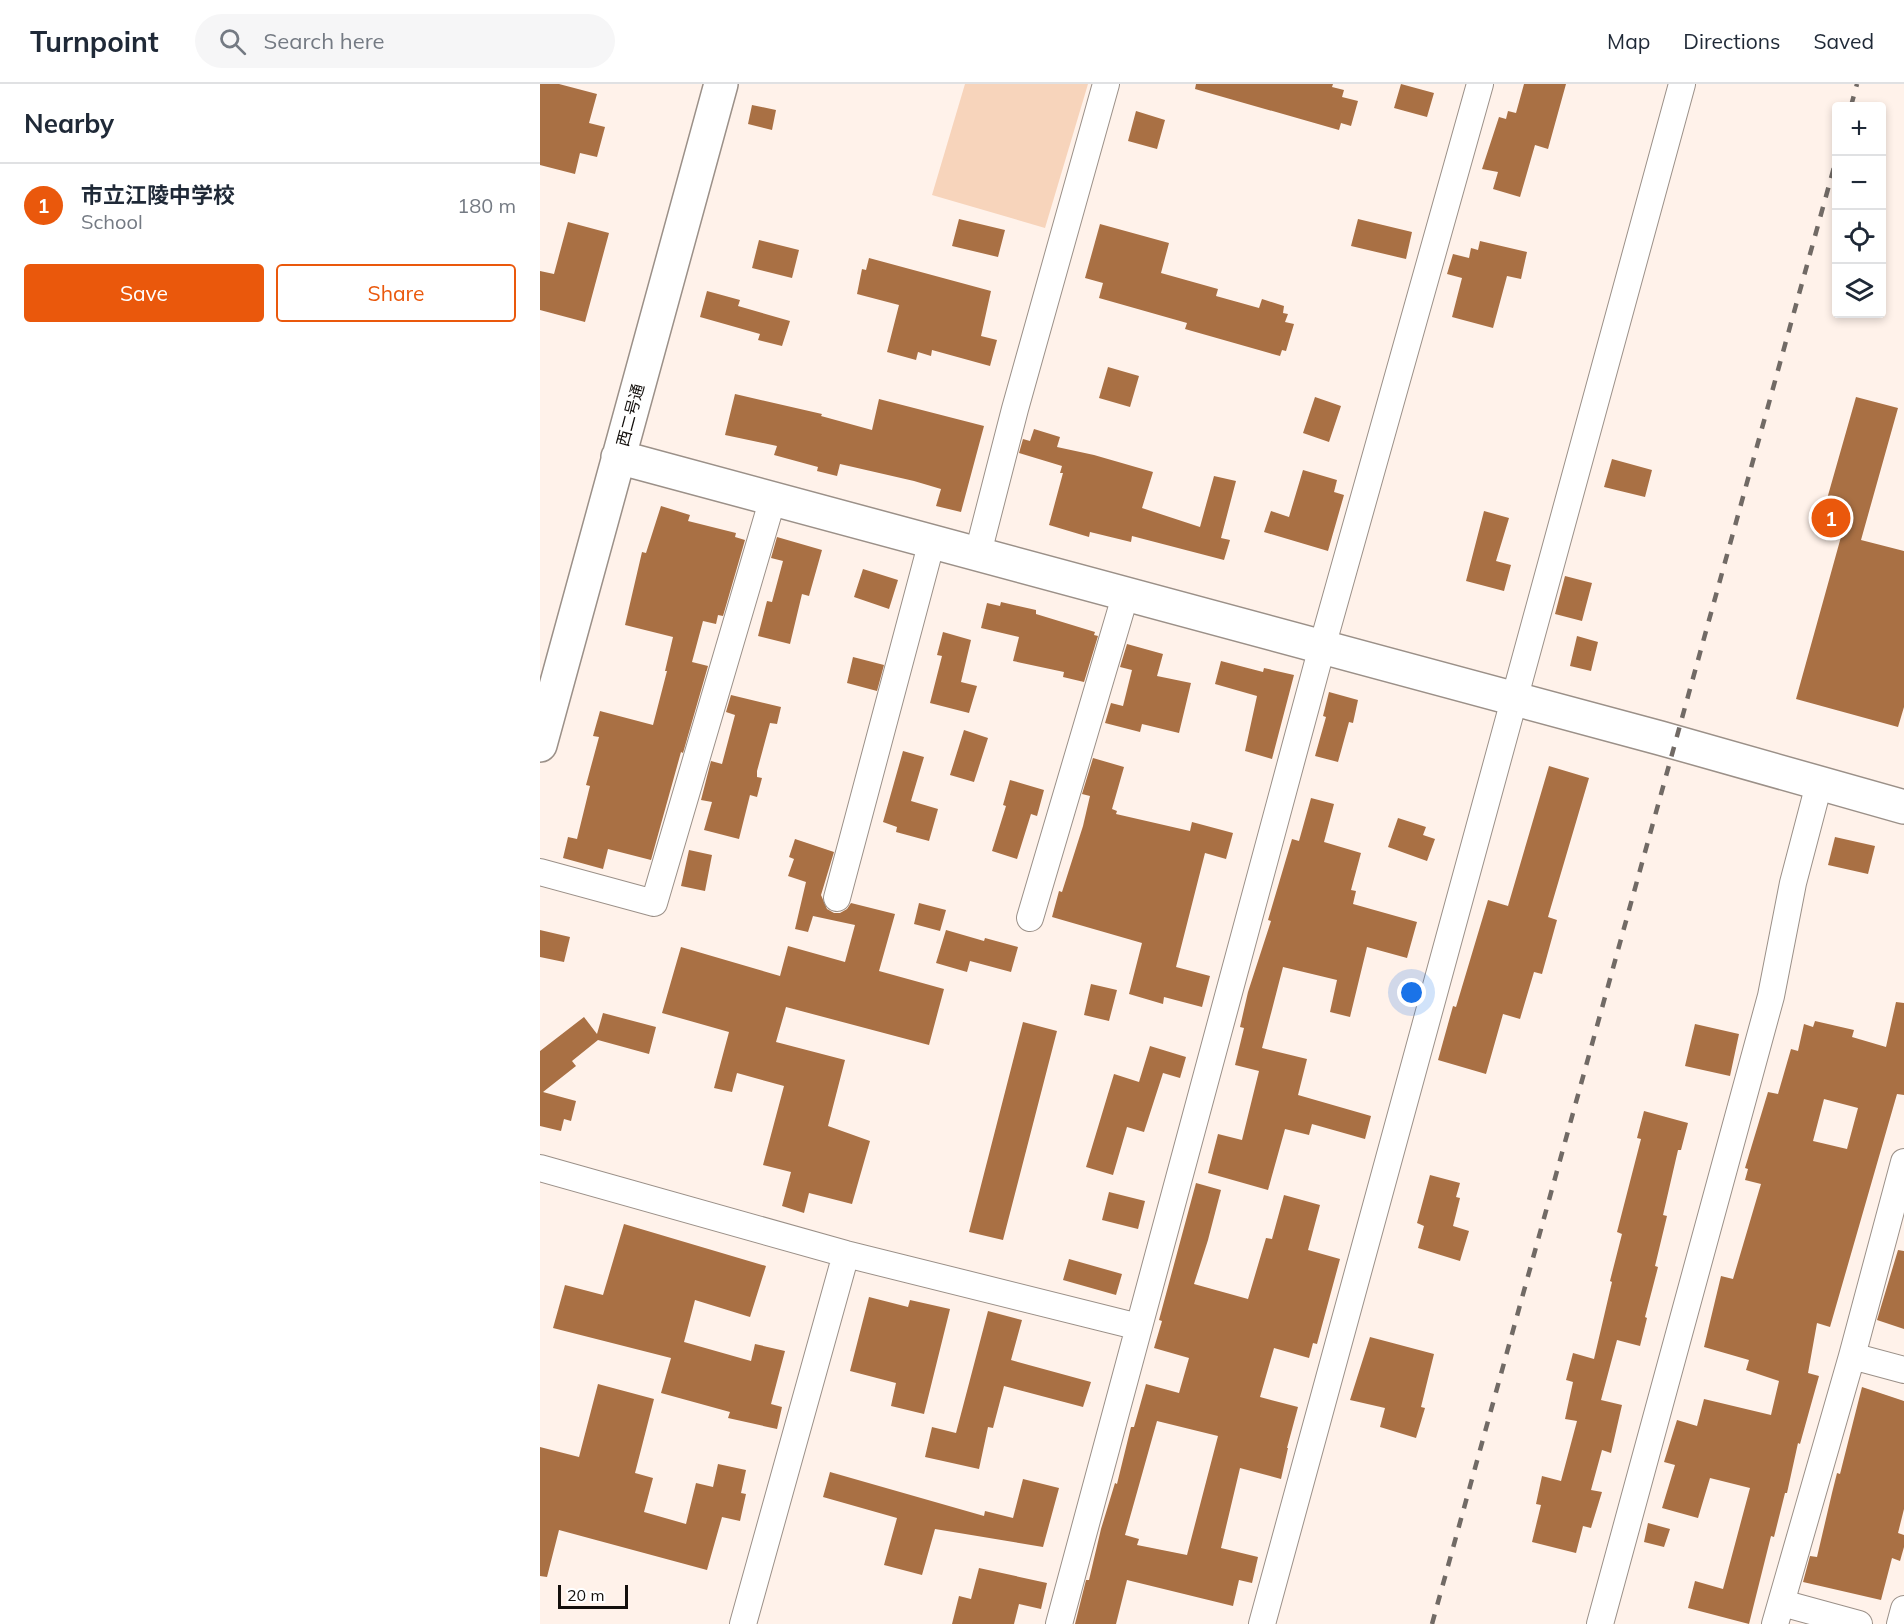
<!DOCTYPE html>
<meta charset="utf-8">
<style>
:root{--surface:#fff;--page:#f6f6f7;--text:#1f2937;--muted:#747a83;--line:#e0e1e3;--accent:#ea580c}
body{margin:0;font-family:Mulish,"Noto Sans JP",sans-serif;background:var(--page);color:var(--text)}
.controls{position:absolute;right:18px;top:18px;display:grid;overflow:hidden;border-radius:6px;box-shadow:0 3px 9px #0003}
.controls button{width:54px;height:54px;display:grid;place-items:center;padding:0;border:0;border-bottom:2px solid var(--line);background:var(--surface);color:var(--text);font:30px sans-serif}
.scale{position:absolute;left:18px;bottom:15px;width:70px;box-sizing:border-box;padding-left:6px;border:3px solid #130f0c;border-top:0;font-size:16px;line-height:21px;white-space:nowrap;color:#130f0c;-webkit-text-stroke:4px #fff;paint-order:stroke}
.you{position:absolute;left:872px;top:909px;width:21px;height:21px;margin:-15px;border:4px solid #fff;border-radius:50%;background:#1a73e8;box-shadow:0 0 0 9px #1a73e833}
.badge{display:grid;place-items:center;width:39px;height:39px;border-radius:50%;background:var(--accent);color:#fff;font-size:20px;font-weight:700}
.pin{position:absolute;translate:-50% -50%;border:3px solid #fff;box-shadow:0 2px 6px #0006}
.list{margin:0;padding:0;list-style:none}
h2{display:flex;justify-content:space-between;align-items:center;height:78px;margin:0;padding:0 24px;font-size:26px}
h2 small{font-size:20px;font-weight:400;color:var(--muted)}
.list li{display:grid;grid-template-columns:39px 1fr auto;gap:18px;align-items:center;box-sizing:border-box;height:84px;padding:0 24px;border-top:2px solid var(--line)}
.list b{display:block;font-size:22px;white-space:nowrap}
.list p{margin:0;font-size:20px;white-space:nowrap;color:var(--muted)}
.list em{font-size:20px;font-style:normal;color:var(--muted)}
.actions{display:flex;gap:12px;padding:18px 24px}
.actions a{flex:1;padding:14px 0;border:2px solid var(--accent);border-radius:6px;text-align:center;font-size:21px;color:var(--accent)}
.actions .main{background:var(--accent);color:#fff}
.icon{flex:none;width:33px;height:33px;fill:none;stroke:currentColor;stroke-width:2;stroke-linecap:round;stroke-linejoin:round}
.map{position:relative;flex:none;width:1364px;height:1540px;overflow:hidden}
header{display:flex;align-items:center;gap:36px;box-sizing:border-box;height:84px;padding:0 30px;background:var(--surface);border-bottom:2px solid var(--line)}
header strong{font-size:28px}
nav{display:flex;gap:33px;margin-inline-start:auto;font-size:21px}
.search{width:420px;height:54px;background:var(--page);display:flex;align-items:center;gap:15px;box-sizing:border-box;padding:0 21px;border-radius:33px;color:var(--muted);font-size:22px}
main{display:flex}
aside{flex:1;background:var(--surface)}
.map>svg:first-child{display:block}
.green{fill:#f7d4bb}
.building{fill:#a97044;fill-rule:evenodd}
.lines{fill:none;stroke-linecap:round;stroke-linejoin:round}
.street-casing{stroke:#9b9088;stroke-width:28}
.secondary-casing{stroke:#9b9088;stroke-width:36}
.street{stroke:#fff;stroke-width:26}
.secondary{stroke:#fff;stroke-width:33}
.rail{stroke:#716a65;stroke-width:4.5;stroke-dasharray:10 10;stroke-linecap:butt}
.labels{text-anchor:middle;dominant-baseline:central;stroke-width:4.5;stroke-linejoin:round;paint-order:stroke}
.street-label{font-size:16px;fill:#130f0c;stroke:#fff}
</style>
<header>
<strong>Turnpoint</strong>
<div class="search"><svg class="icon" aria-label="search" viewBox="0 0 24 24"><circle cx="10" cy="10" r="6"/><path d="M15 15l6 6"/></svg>Search here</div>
<nav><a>Map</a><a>Directions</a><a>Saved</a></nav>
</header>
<main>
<aside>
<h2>Nearby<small></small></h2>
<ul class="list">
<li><span class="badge">1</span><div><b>市立江陵中学校</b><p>School</p></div><em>180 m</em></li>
</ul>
<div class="actions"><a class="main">Save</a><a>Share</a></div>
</aside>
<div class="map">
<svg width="1364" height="1540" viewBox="0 0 1364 1540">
<rect width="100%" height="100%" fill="#fff2ea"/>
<path class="green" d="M425,0H548L505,144L392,111Z"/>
<path class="building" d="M0,0H19L57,10L49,39L65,43L57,73L40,69L35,90L0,81Z
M656,0H793L792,3L804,6L802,13L818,17L811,42L801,39L799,46L655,5Z
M861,0L894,9L887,33L854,24Z
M984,0H1026L1008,65L995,61L980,113L953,105L958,88L942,85L959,33L966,35L968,27L976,29Z
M212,21L236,26L232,46L208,40Z
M596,27L625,36L617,65L588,57Z
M419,135L465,146L458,173L412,162Z
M818,135L872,148L866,175L811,162Z
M28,138L69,149L45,238L0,226V187L14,190Z
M560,140L629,159L621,189L678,205L676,212L719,224L722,215L744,222L743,229L748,230L745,238L754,240L746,267L742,266L740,272L645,245L647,239L559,214L563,199L545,194Z
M219,156L259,166L252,194L212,184Z
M940,157L987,168L981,195L967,192L953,244L912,233L922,194L907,190L913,170L929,174L931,164L938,166Z
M329,174L451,207L441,252L457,256L450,282L392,266L391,272L378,268L376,276L347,268L359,221L317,210L322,185L326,186Z
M167,207L200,216L198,222L250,237L242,262L218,256L220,250L160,233Z
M568,283L599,292L590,323L559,314Z
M195,310L282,330L281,332L332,346L339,315L444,342L421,428L396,422L401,405L374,397L300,380L297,392L277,387L278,383L234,371L237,362L185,351Z
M775,313L801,322L789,358L763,349Z
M1316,313L1358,324L1321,456L1364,467V623L1358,643L1256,615L1304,442L1281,436Z
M494,345L520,353L517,363L554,371L613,388L602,424L660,443L674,392L696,397L681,454L690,456L684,476L592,452L591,458L550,448L549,453L509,441L523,389H520L522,382L479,369L483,355L490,357Z
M1072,375L1112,386L1105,413L1064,403Z
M763,386L797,396L794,408L804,411L788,467L724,448L731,427L749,433Z
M121,422L150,431L148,437L196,449L195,453L205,456L183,532L178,531L176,540L163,537L152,578L168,582L143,669L141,668L111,776L68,765L63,785L23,774L28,753L37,755L50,702L46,701L59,653L53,652L60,627L113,641L127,587H125L133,553L85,541L102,468L106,469Z
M944,427L969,434L956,477L971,481L964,507L926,497Z
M237,453L282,466L269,512L262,510L250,560L218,552L227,517L232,518L243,477L231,474Z
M323,485L358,496L349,525L314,513Z
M1025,492L1052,499L1042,537L1015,530Z
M461,518L496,526V530L555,548L554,551L558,552L544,598L523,593L524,588L473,577L479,553L441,544L447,519L460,522Z
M403,548L431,556L421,598L437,602L429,629L390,619L402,572L397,571Z
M1037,552L1058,558L1051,587L1030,582Z
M587,560L623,570L617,592L651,599L639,649L602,640L600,648L565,639L571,619L583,622L592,586L580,583Z
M313,573L344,581L337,607L307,599Z
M681,577L723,588L724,584L754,591L732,675L705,667L717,612L675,600Z
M789,608L818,616L813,639L809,638L798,678L775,672L786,633L783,632Z
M191,611L241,623L237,640L230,639L217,687V693L222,694L217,713L210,711L199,755L164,746L172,718L161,716L171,677L182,680L195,631L186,628Z
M424,646L448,654L434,698L410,691Z
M363,667L384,673L371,717L398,725L389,757L356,748L357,743L343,738Z
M553,674L584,683L572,725L577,727L576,730L650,747L652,738L693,749L686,775L665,769L636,883L670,892L662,923L624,913L623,920L589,910L602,859L512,833L519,807L522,808L543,742L550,712L542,710Z
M1009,682L1049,694L1008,833L1017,836L1002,890L994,888L980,935L963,930L946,990L898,976L913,922L916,923L948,816L968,822Z
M470,696L504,706L497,732L491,730L477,775L452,767L466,722L463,721Z
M771,714L794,720L784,758L821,769L811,806L816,807L813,820L877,838L867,874L827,863L810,933L790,928L797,896L743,883L722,964L767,975L758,1011L831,1032L825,1055L772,1040L769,1051L745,1045L728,1106L668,1089L678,1050L702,1056L719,987L695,981L704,944L700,943L708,908L731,837L728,836L752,755L759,757Z
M858,734L886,743L883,751L895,755L887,777L848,763Z
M1295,753L1335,762L1328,790L1288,781Z
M255,755L294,768L281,811L287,825L294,829H300L307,825L311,819L355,830L339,887L404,905L389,961L246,923L236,958L305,976L288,1042L330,1057L312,1120L269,1109L264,1129L242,1122L251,1088L223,1081L244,1002L197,989L192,1008L174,1004L189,948L122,929L141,863L240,892L248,862L305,878L315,841L273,832L268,848L255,845L266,798L248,792L254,775L249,773Z
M149,766L172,771L165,807L141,802Z
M379,819L406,826L400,847L374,840Z
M0,846L30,853L24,878L0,873Z
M406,846L444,857L445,854L478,863L471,888L430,877L427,888L396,879Z
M551,900L577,906L569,937L544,931Z
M1356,918L1364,919V1011L1357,1010L1290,1243L1277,1239L1268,1289L1279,1292L1260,1360L1258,1359L1247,1409H1245L1234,1453L1231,1452L1209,1540L1148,1524L1155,1497L1183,1505L1210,1404L1170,1394L1158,1434L1122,1424L1135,1381L1124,1378L1137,1336L1157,1342L1164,1315L1231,1331L1239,1297L1206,1286L1209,1276L1164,1263L1181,1192L1193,1195L1221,1100L1205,1096L1208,1085L1205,1084L1228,1008L1238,1010L1251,965L1258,967L1264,940L1273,943L1275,937L1314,946L1312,953L1346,963ZM1284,1015L1318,1024L1307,1065L1273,1057Z
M63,929L116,943L109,970L58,956L32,977L36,982L3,1008L36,1017L31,1037L24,1035L21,1047L0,1042V967L44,933L57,950Z
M483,938L517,947L463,1156L429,1148Z
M1155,940L1199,950L1190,992L1145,982Z
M610,962L646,973L640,994L623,989L604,1048L587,1043L573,1091L546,1083L574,990L599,998Z
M1104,1027L1148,1039L1141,1066H1138L1123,1131L1127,1132L1115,1182L1118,1183L1105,1233L1107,1234L1100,1262L1077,1256L1061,1316L1082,1321L1071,1369L1062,1366L1051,1406L1062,1408L1051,1444L1043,1442L1036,1469L992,1458L1001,1421L996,1420L1002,1392L1021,1397L1037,1337L1025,1335L1033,1298L1026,1296L1033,1269L1054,1275L1072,1198L1070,1197L1082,1150L1077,1148L1101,1055L1097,1054Z
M890,1091L920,1099L916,1113L920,1114L913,1142L929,1147L920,1177L878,1164L884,1142L877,1139Z
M656,1099L681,1106L668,1156L654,1200L708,1215L726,1154L732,1155L744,1111L780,1121L768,1166L800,1175L777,1260L773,1259L769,1274L734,1264L720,1313L758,1323L747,1364H748L741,1395L700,1384L681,1464L718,1473L712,1499L699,1496L693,1522L587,1496L576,1540H535L546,1496H549L561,1445L575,1399L577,1400L591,1343H594L606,1300L639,1309L649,1274L614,1264L622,1237L619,1236ZM617,1337L678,1352L647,1471L597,1461L599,1455L585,1451Z
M569,1108L605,1117L598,1145L562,1136Z
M84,1140L226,1182L210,1233L155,1216L144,1258L211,1277L215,1260L245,1267L231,1320L242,1323L237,1345L188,1334L190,1328L121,1309L131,1274L13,1244L25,1201L63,1211Z
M1358,1166L1364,1167V1245L1337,1236Z
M529,1175L582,1190L576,1211L523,1196Z
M329,1213L368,1223L370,1216L410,1225L384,1330L351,1322L356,1299L310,1287Z
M448,1227L482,1236L471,1276L551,1298L543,1323L464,1302L453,1344L448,1343L439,1385L385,1373L392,1343L416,1349Z
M830,1253L894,1270L881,1323L885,1324L876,1354L840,1343L845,1324L810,1316Z
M58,1300L114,1315L95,1389L113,1394L104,1428L146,1440L156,1399L173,1403L178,1380L206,1386L201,1409L206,1410L200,1437L182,1433L167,1486L19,1446L7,1493L0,1492V1363L39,1373Z
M1322,1303L1364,1317V1425L1358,1449L1364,1451V1463L1360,1477L1352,1474L1341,1516L1263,1498L1270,1472L1277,1473L1292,1409L1297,1389L1300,1390Z
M290,1388L444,1432L445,1427L473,1434L483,1395L519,1404L503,1463L395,1445L382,1491L344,1481L357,1434L283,1413Z
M1108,1439L1130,1445L1124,1463L1104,1458Z
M439,1484L507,1499L501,1525L479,1520L474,1540H412L419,1512L431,1515Z"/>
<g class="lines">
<defs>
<path id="street" d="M438,469L475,325L566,0
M0,788L114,819L233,414
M297,814L392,457
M490,834L586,509
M0,1084L306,1170L599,1243
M1312,1272L1364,1286
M1242,1519L1319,1540
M203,1540L306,1170
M519,1540L782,563L940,0
M722,1540L1142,0
M1060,1540L1231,912L1253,799L1279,700
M1235,1540L1312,1272L1364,1078
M1360,1540L1364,1525"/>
<path id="secondary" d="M78,373L1120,654L1364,723
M0,661L181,0"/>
</defs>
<use href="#street" class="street-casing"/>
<use href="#secondary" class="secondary-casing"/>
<use href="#street" class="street"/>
<use href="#secondary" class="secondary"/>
<path class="rail" d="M1311,22L1317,0
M892,1540L1296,76"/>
</g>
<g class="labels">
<g class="street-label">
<text transform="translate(90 331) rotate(-75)">西二号通</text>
</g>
</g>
</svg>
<div class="controls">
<button>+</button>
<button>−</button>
<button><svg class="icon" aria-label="locate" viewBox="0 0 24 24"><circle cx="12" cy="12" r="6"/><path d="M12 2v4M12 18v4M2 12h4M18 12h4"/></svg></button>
<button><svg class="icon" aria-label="layers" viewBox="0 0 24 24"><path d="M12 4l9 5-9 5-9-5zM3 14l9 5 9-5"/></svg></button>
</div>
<div class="scale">20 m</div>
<div class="you"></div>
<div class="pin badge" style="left:1291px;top:434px">1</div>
</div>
</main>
